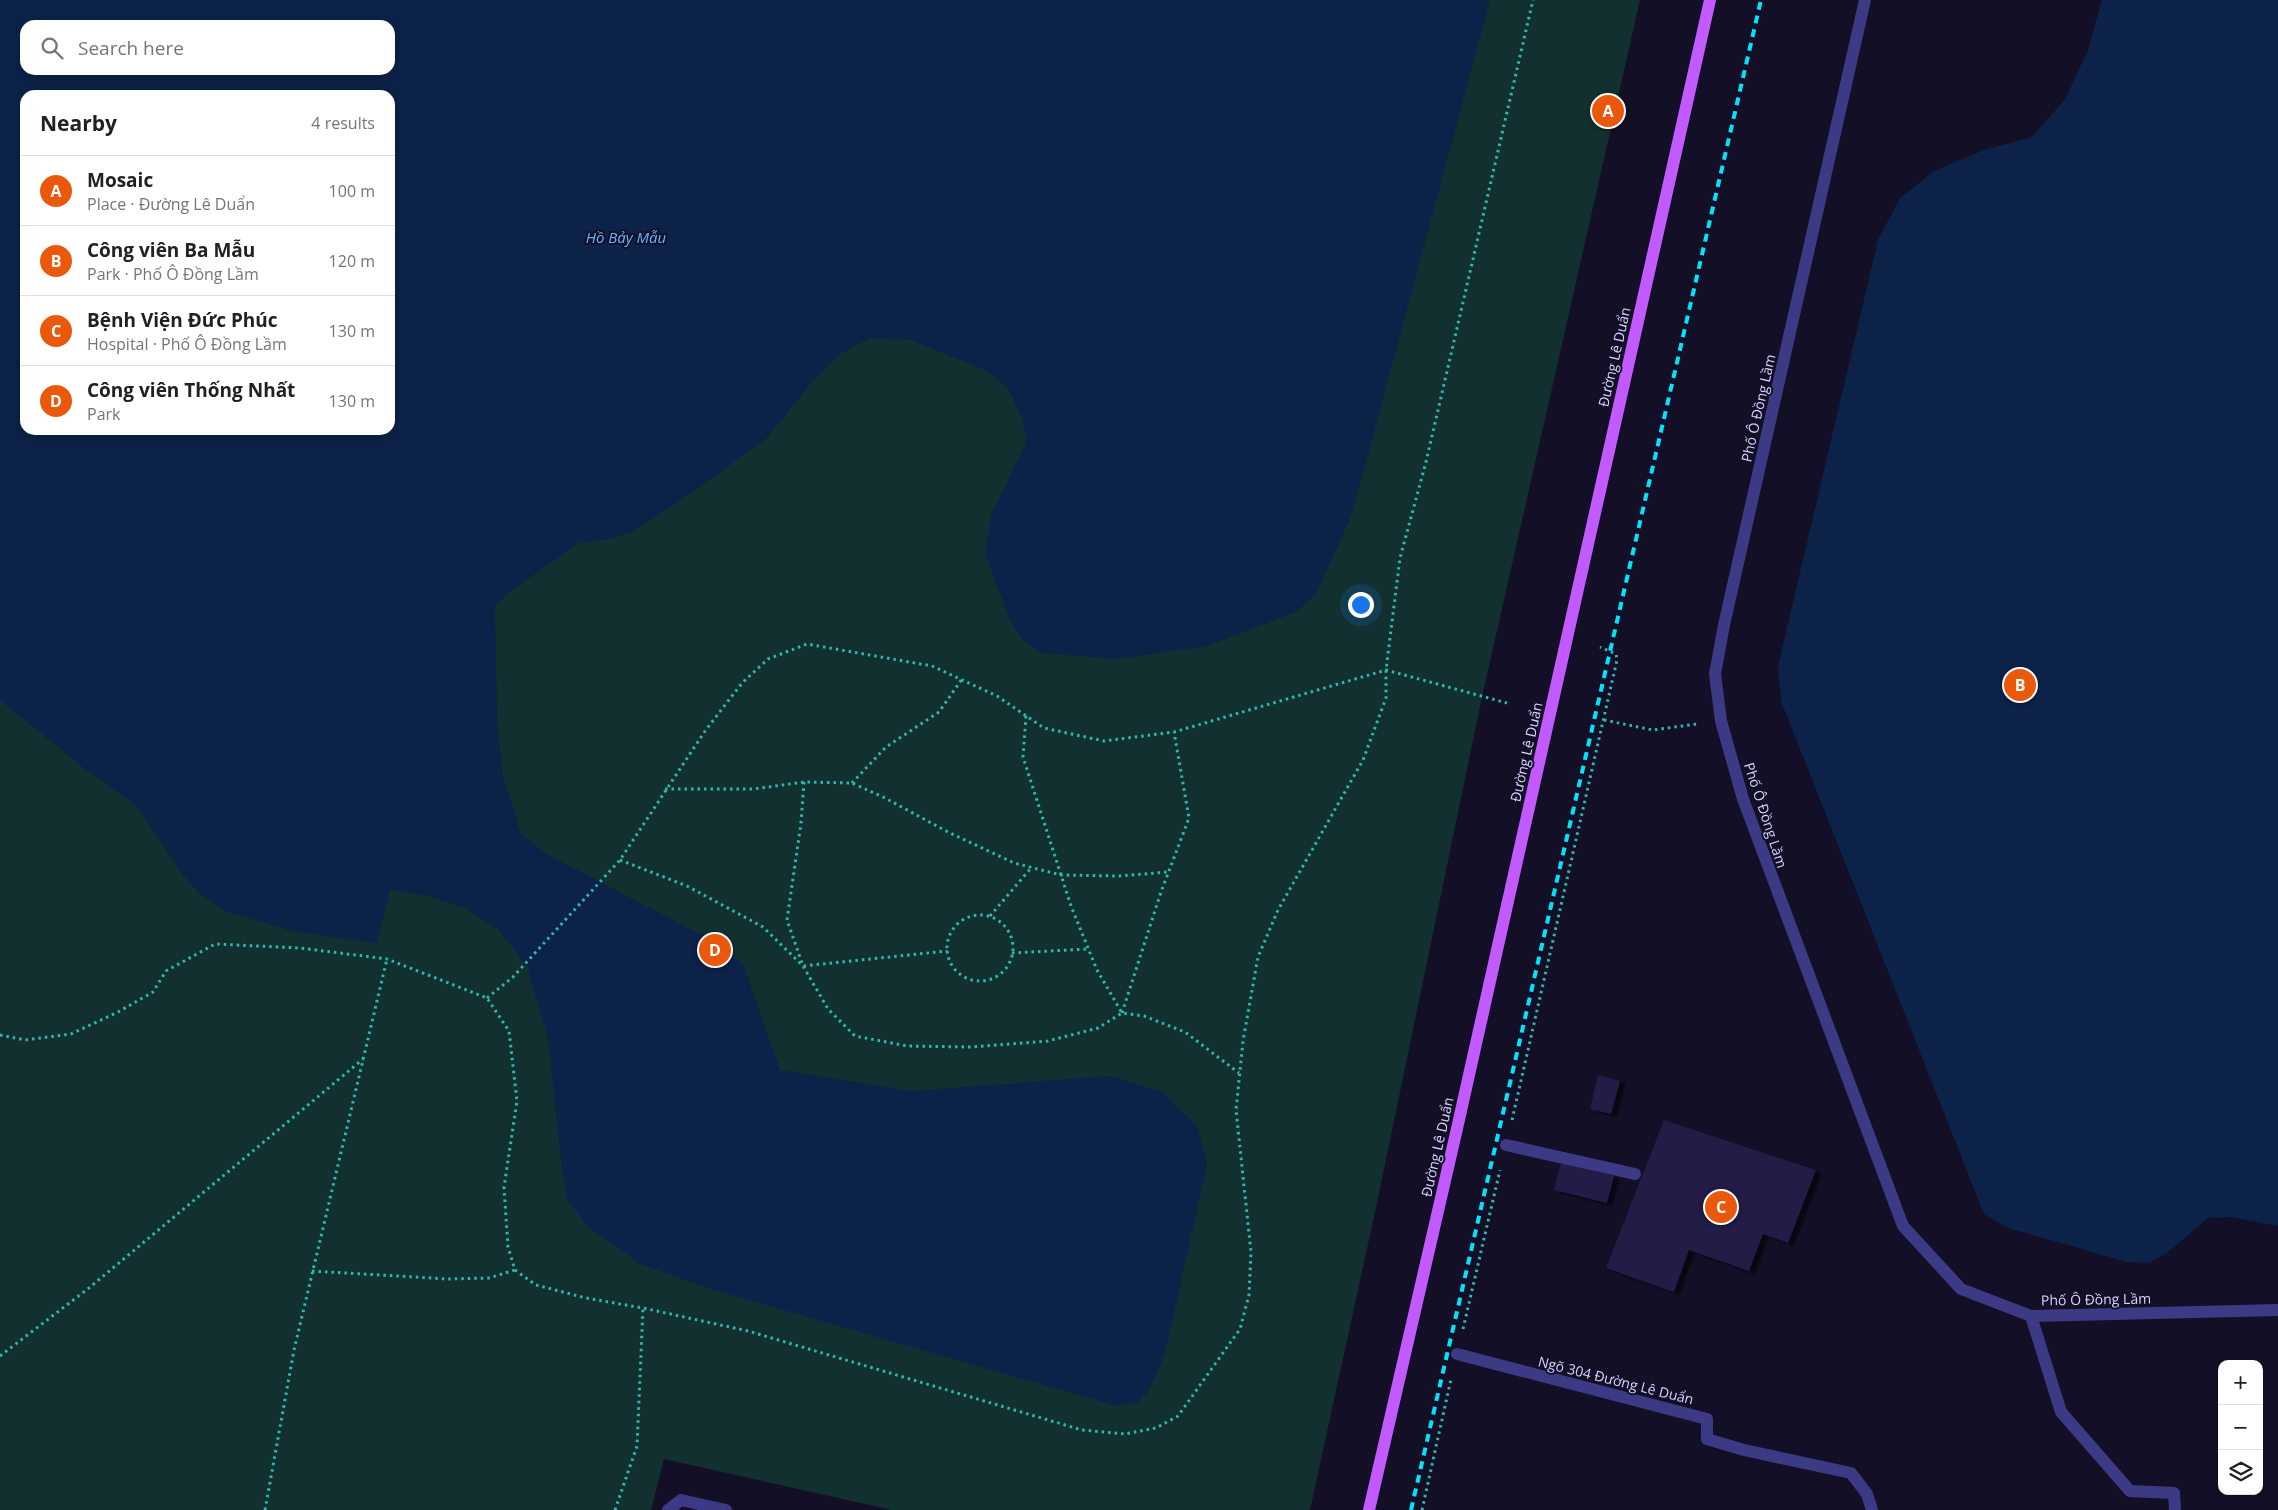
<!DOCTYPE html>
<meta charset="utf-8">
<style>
:root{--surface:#fff;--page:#f6f6f6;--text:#202124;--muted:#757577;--line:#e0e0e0;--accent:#ea580c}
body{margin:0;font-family:"Open Sans",sans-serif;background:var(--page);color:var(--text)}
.controls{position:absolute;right:15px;bottom:15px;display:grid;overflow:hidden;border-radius:10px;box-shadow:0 2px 12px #0003}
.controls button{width:45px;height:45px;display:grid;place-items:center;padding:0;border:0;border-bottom:1px solid var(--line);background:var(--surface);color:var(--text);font:25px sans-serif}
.you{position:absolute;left:1360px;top:604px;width:18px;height:18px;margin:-12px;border:4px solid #fff;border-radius:50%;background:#1a73e8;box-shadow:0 0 0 8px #1a73e833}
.badge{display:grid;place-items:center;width:32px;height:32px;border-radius:50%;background:var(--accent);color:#fff;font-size:16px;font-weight:700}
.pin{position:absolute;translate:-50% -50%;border:2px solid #fff;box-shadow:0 1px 5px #0006}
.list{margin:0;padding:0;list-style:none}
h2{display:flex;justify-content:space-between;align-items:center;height:65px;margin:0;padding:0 20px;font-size:21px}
h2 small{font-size:16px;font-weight:400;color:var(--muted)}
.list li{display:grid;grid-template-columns:32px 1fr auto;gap:15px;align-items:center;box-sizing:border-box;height:70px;padding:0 20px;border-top:1px solid var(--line)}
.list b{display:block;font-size:19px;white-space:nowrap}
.list p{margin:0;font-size:16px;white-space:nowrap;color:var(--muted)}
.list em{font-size:16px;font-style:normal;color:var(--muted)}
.icon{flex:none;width:28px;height:28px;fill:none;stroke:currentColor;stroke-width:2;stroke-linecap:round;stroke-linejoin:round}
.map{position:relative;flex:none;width:2278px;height:1510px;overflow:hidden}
.search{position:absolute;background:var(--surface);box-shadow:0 2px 12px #0003;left:20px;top:20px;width:375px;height:55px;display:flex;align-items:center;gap:12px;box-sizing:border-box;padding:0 18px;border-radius:15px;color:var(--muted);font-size:19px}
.panel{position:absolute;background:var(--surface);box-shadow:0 2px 12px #0003;left:20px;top:90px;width:375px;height:345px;border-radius:15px}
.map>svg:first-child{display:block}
.green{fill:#12302f;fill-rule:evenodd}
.water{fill:#0c2248;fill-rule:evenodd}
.building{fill:#241b47;filter:url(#shadow)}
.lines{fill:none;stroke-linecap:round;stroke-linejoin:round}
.path{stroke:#2fb8b0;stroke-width:3;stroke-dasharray:2.5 4;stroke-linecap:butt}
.service{stroke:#3d3a85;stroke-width:12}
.minor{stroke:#3d3a85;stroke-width:12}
.primary{stroke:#c25bff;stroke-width:12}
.rail{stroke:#00e5ff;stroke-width:4;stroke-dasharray:8 6;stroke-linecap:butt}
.labels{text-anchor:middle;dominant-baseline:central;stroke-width:4;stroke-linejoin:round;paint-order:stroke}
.street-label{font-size:14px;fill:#d9d4ff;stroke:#130f26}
.water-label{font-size:15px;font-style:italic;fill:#62b6ff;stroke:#130f26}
</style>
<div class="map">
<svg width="2278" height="1510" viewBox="0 0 2278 1510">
<defs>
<filter id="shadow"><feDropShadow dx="5.5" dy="3" stdDeviation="1" flood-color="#0009"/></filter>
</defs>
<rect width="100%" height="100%" fill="#130f26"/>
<path class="green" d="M0,0H1640L1482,697L1377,1203L1310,1510H892L664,1459L651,1510H0ZM25,25H390V70H25ZM25,95H390V430H25Z"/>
<path class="water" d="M0,0H1490L1352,514L1317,593L1296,612L1207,646L1116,659L1041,653L1021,638L1010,621L985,553L992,513L1026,443L1023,420L1008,388L985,370L911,340L870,338L840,354L810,384L767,438L694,491L634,531L609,539L579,543L509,592L495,606L497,720L503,777L521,834L545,853L709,939L743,964L780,1070L912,1091L1110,1076L1162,1092L1197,1126L1207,1164L1165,1354L1149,1390L1138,1402L1115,1406L1096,1400L711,1289L640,1264L587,1226L568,1200L562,1169L548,1038L527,966L498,929L463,907L427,896L390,889L377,943L295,932L228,912L200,894L184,876L137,806L80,765L0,700ZM25,25H390V70H25ZM25,95H390V430H25Z
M2102,0H2278V1226L2231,1217L2208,1218L2167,1253L2149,1263L2127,1262L2008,1228L1984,1214L1781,701L1778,666L1878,240L1900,198L1934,171L1984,150L2032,137L2065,99L2088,50Z"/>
<path class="building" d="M1598,1075L1620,1081L1611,1114L1590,1109Z
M1664,1120L1816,1170L1788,1243L1763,1234L1749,1271L1689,1250L1674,1292L1606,1268Z
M1561,1163L1614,1176L1607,1203L1554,1190Z"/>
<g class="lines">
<path class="path" d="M1026,716L1023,757L1071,906L1097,970L1122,1013
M1604,720L1653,730L1697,724
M804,782L801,823L787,920L803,966L947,951
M852,783L886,747L939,712L962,679
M665,789H754L804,782L852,783L885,798L948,832L1014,863L1061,875L1119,876L1168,872
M620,860L687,886L763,927L803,966L828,1009L855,1036L907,1046L970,1047L1048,1041L1098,1028L1122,1013L1144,1016L1185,1032L1239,1073
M947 948a33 33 0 1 1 66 0a33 33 0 1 1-66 0Z
M990,916L1031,868
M1012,953L1088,949
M487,998L513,977L620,860L705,731L742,683L768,659L807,644L932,666L997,696L1044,728L1104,741L1174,732L1386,670L1507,703
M1122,1013L1161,892L1189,818L1174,732
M0,1035L25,1040L71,1034L118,1012L153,992L166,971L215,944L300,948L387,959L487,998L509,1031L517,1101L504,1187L508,1247L515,1270L536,1285L586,1298L643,1308L748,1331L1082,1430L1125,1434L1156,1428L1178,1416L1240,1329L1249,1295L1251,1252L1236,1110L1243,1041L1258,957L1278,910L1363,760L1386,698V670L1400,558L1426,462L1533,0
M1512,1120L1617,660L1616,654L1600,647
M312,1271L448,1279L489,1278L515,1270
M1463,1329L1500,1170
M0,1356L89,1288L363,1059
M265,1510L294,1350L387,959
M615,1510L637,1446L643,1308
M1422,1510L1451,1379"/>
<path class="service" d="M1506,1145L1635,1174
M2031,1316L2061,1412L2130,1491L2174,1493L2175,1510
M1457,1354L1707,1419V1439L1744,1450L1851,1473L1867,1494L1872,1510
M668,1510L681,1500L726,1510"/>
<path class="minor" d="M1865,0L1724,625L1715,674L1721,721L1743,799L1903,1226L1961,1289L2031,1316L2278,1310"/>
<path class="primary" d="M1369,1510L1456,1133L1710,0"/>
<path class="rail" d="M1411,1510L1761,0"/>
</g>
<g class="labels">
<g class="street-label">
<text transform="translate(1614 357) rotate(-77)">Đường Lê Duẩn</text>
<text transform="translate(1758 408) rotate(-77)">Phố Ô Đồng Lầm</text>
<text transform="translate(1526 752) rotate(-77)">Đường Lê Duẩn</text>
<text transform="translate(1766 815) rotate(72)">Phố Ô Đồng Lầm</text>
<text transform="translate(1437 1147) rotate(-77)">Đường Lê Duẩn</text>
<text transform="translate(2096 1299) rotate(-1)">Phố Ô Đồng Lầm</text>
<text transform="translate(1616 1380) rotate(14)">Ngõ 304 Đường Lê Duẩn</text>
</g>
<g class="water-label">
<text x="626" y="237">Hồ Bảy Mẫu</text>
</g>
</g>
</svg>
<div class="controls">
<button>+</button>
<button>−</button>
<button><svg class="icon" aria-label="layers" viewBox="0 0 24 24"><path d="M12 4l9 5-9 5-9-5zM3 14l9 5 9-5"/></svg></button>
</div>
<div class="you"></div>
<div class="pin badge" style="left:1608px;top:111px">A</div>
<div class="pin badge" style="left:2020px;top:685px">B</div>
<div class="pin badge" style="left:1721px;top:1207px">C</div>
<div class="pin badge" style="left:715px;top:950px">D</div>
<div class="search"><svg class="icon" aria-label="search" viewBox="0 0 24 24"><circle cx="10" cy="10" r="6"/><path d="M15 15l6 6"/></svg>Search here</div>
<section class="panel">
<h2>Nearby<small>4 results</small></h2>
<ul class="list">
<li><span class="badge">A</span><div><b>Mosaic</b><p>Place · Đường Lê Duẩn</p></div><em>100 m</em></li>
<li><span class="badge">B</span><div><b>Công viên Ba Mẫu</b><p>Park · Phố Ô Đồng Lầm</p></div><em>120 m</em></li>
<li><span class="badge">C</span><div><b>Bệnh Viện Đức Phúc</b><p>Hospital · Phố Ô Đồng Lầm</p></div><em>130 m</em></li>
<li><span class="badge">D</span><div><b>Công viên Thống Nhất</b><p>Park</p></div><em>130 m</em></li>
</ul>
</section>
</div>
